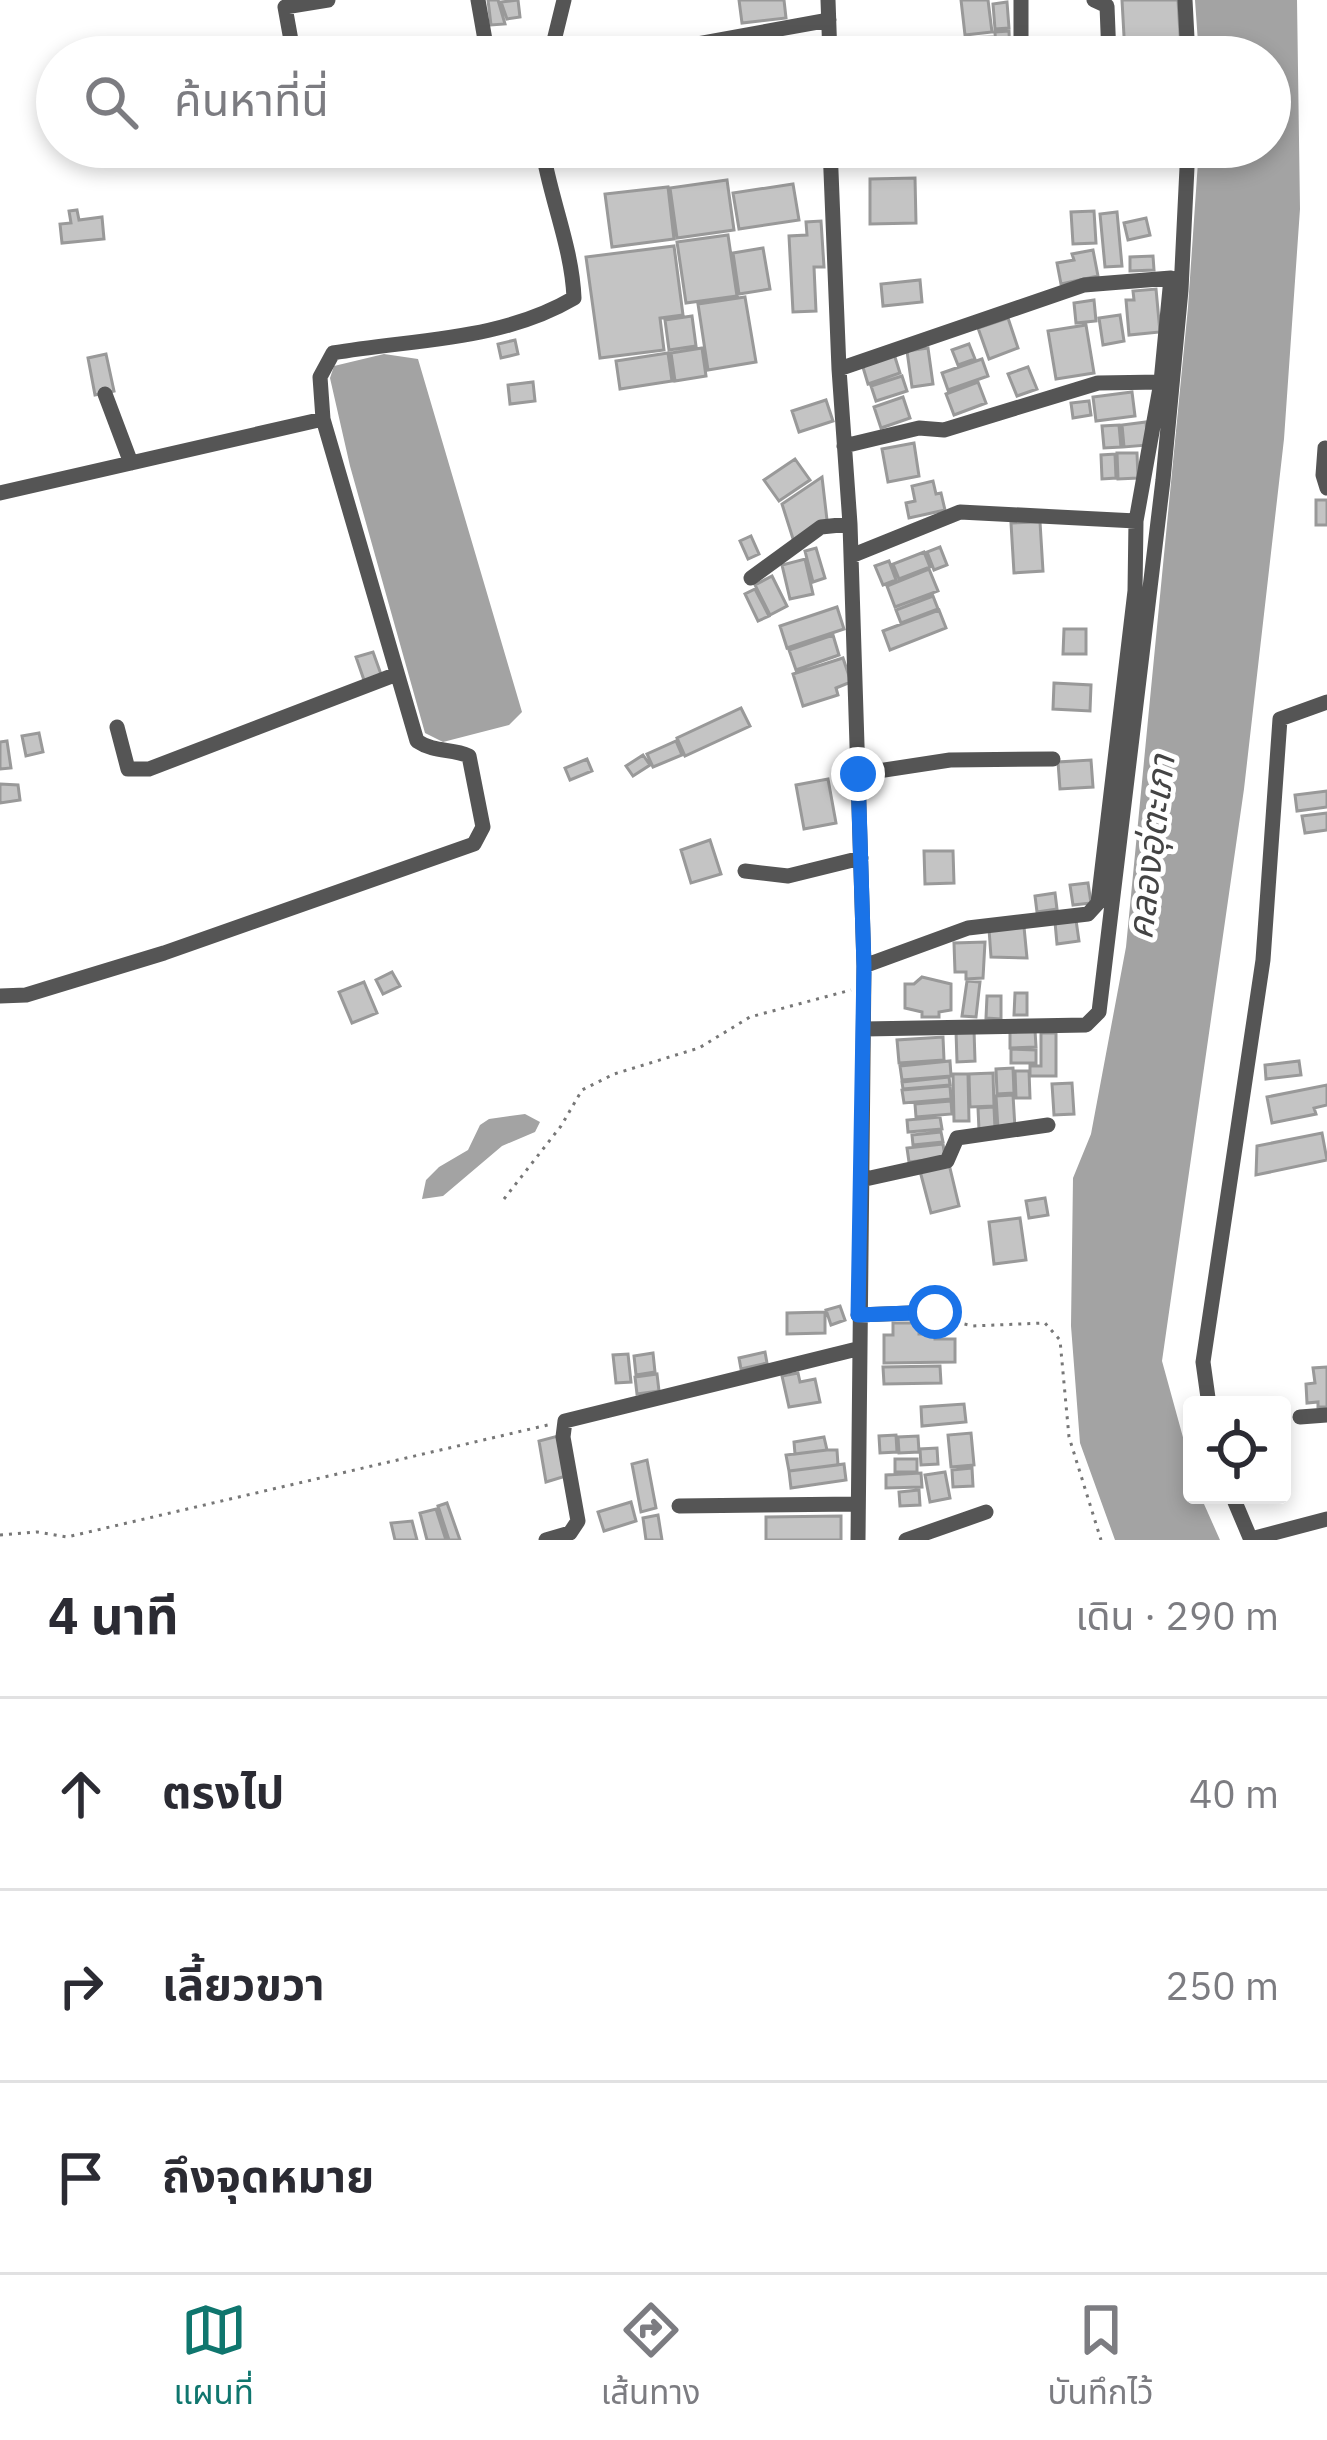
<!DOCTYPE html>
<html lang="th">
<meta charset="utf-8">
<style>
:root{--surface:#fff;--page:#f2f2f3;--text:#2b2b33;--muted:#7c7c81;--line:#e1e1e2;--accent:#0f766e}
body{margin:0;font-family:"IBM Plex Sans","Noto Sans Thai",sans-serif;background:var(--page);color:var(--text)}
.controls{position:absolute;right:36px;bottom:36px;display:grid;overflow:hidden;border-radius:12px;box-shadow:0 6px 18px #0003}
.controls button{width:108px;height:108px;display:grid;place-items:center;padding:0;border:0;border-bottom:3px solid var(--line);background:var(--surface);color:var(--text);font:60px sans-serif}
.stop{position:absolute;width:36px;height:36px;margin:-27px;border:9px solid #1a73e8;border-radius:50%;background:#fff}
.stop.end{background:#1a73e8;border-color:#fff;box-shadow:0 3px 12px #0008}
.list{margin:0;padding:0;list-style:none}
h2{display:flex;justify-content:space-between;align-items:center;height:156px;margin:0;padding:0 48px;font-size:51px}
h2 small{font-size:39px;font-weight:400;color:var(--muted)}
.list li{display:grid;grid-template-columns:78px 1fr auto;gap:36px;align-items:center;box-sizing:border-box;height:192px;padding:0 48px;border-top:3px solid var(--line)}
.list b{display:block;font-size:45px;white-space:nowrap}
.list em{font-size:39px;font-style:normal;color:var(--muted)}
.icon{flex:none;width:66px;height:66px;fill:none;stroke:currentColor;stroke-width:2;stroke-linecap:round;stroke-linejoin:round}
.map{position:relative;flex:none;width:1327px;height:1540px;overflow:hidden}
.search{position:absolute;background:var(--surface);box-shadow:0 6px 18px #0003;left:36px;right:36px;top:36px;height:132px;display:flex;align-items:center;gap:30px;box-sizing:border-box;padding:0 42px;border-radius:66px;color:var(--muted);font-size:45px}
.sheet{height:732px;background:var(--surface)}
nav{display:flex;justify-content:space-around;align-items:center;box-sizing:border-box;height:168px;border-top:3px solid var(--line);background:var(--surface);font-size:33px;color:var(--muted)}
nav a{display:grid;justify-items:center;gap:6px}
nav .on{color:var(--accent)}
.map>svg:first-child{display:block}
.water{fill:#a3a3a3}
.building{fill:#c4c4c4;stroke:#999;stroke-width:3}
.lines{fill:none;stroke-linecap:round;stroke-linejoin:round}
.path{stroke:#777;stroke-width:3;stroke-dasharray:3 6;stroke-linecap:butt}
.minor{stroke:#555;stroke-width:15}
.route{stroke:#1a73e8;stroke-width:15}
.labels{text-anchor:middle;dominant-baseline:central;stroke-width:10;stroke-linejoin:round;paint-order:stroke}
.water-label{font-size:36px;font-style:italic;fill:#444;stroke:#fff}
</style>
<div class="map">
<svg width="1327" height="1540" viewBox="0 0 1327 1540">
<rect width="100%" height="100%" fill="#fff"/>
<path class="water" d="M1195,0H1297L1300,209L1284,439L1244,789L1162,1361L1192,1470V1495H1200L1220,1540H1115L1080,1443L1071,1326L1073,1178L1091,1134L1126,947L1188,307L1199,147H1270V57H1199Z
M384,354L418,359L522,712L509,725L443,742L425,733L350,466L330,378L334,366Z
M525,1114L540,1122L535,1132L502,1146L443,1196L422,1199L426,1180L439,1167L468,1150L480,1125L489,1119Z"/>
<path class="building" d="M488,0H498L505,24L491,25Z
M518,0L520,17L507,19L501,2Z
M739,0H784L786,18L742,23Z
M961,0H988L992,32L965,35Z
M1122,0H1178L1181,51L1125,54Z
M1007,2L1009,28L995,29L993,4Z
M1009,31L1010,57H996L995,32Z
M992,37L993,57H964L963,38Z
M1052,147H1105L1106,158L1054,163Z
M915,178L916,223L870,224V179Z
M727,180L734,230L677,238L670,188Z
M793,184L799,220L739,229L733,193Z
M668,187L674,239L612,247L605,194Z
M77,210L79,220L102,217L104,239L62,243L60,224L71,223L69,211Z
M1094,211L1096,243L1073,244L1071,212Z
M1117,212L1122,266L1105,267L1100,214Z
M1146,218L1150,235L1128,240L1124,223Z
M821,221L824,267H814L816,311L793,312L789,236L807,235L806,222Z
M728,235L737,296L686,303L677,242Z
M674,246L683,315L660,318L664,350L600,358L586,257Z
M763,248L770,289L739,294L733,253Z
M1093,250L1098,276L1061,284L1057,263L1074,260L1072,254Z
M1153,256L1154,270L1130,271V257Z
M920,280L922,302L883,306L881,284Z
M1156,289L1160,332L1129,335L1126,300H1134L1133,291Z
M745,297L756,362L708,370L698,304Z
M1094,300L1096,321L1076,323L1074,303Z
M1120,315L1124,341L1103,345L1099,318Z
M692,316L696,346L669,350L665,320Z
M1008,318L1018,348L989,359L978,328Z
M1086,325L1094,373L1056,379L1048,331Z
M515,340L518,354L501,358L498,344Z
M969,344L975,359L958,365L952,350Z
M702,348L706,376L675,381L671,353Z
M928,348L933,384L912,387L907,351Z
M668,353L672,381L620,389L616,361Z
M106,354L114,391L95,395L88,358Z
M894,354L900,373L868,384L862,364Z
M982,359L988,376L948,390L942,373Z
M1028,367L1037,389L1017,396L1008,374Z
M902,376L907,391L876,401L871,386Z
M533,382L535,401L510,404L508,385Z
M978,382L986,403L954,415L946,394Z
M1132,392L1135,416L1096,421L1093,397Z
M903,397L910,418L881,428L874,407Z
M826,400L833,421L799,432L792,411Z
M1089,401L1091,415L1073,418L1071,403Z
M1146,422L1148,445L1124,447L1122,425Z
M1119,425L1121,447L1104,448L1102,426Z
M914,443L919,476L888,482L882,449Z
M1117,453H1137L1138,478L1118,479Z
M1115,454L1116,478L1102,479L1101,455Z
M795,459L810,480L779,501L764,480Z
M822,477L827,520L794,542L782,504Z
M933,481L936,494L941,493L945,510L909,518L906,503L915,501L912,486Z
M1316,500H1327V525H1316Z
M1040,522L1043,571L1014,573L1011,523Z
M751,536L759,554L748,559L740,541Z
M940,547L947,565L934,570L927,552Z
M816,548L825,578L813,582L805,551Z
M924,552L930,567L899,579L893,564Z
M805,559L813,594L790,599L782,565Z
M889,561L896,580L883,585L875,566Z
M929,569L938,591L895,607L887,586Z
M772,576L787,606L770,615L755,585Z
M755,589L769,616L758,621L745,594Z
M933,596L938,609L901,623L896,610Z
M837,607L844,629L787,648L780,626Z
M939,610L946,628L890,650L883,631Z
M1064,629H1086V654H1063Z
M833,635L839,655L796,670L789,650Z
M373,652L382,677L365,683L356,657Z
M843,658L851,682L836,688L838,695L803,706L793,674Z
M1054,683L1091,685L1090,711L1053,709Z
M741,708L750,726L685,756L677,738Z
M39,733L43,752L26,756L22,736Z
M7,741L11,768L0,769V742Z
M676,741L682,755L653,767L647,754Z
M643,755L650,765L633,776L626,766Z
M587,759L592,771L570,780L565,768Z
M1091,760L1093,787L1060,789L1058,762Z
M828,779L836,823L804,829L796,785Z
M0,784L18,785L20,800L0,803Z
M1327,791V807L1297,811L1295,795Z
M1327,813V830L1305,833L1302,816Z
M710,840L721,874L691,883L681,850Z
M924,851H953L954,883L925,884Z
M1088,883L1091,903L1073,905L1070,885Z
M1055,893L1057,909L1037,912L1035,896Z
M1076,920L1079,941L1057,944L1055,922Z
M1024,927L1027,958L991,957L989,929Z
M985,942L983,978L966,979V972H955L954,943Z
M392,972L400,986L383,994L376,980Z
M922,977L951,984V1010L939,1012V1017H922V1012L905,1008V984H914Z
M967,981L980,982L976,1017L962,1016Z
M364,982L377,1013L352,1023L339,992Z
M1015,993H1027V1015H1014Z
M987,996H1001V1019L986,1018Z
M974,1030L975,1061L957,1062L956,1031Z
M1010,1030H1035L1036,1047L1010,1048Z
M1041,1033H1056V1076H1030V1066H1041Z
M943,1037L944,1060L899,1063L897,1040Z
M1011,1049L1036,1050V1063H1011Z
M950,1061L951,1076L902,1080L900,1066Z
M1299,1061L1301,1075L1266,1079L1265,1065Z
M1013,1068L1014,1093L997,1094L996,1069Z
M1015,1071H1029L1030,1098H1016Z
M993,1073L994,1106L970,1107L969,1074Z
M953,1074H968L969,1121H954Z
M949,1077L950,1085L903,1089L902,1082Z
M1072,1083L1074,1114L1054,1115L1052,1084Z
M1327,1085V1105L1314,1108L1316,1114L1272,1123L1267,1097Z
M950,1086L951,1099L904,1103L902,1090Z
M1013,1095L1015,1128L998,1129L996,1096Z
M951,1101L952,1114L916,1117L915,1104Z
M994,1107L995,1129L979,1130L978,1108Z
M940,1117L942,1129L908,1132L907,1120Z
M941,1132L943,1142L913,1145L912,1135Z
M1322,1133L1327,1160L1256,1175L1257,1146Z
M943,1144L945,1158L909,1162L907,1148Z
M949,1164L959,1206L931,1213L920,1171Z
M1045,1198L1048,1215L1029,1218L1026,1201Z
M1020,1218L1026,1260L994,1264L989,1222Z
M840,1306L845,1320L831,1325L826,1310Z
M825,1312V1333L787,1334V1313Z
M893,1323H919V1334H935V1339H955V1362L884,1363V1335H893Z
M765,1352L767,1363L741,1369L739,1358Z
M653,1353L655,1372L636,1375L634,1356Z
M628,1354L631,1382L616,1383L613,1355Z
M940,1366L941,1383L884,1384L883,1367Z
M1327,1367V1407H1318V1402L1307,1403L1306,1384L1315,1383L1313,1368Z
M798,1373L800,1382L815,1379L820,1402L789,1407L782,1376Z
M657,1374L659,1391L637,1394L635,1377Z
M964,1404L966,1422L922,1426L921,1407Z
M971,1433L974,1465L951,1467L948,1435Z
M896,1435L897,1452L880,1453L879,1436Z
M558,1436L566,1476L546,1482L539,1441Z
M918,1436L919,1452L899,1453L898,1437Z
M824,1437L827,1450L795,1454L794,1442Z
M937,1448L938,1464L921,1465L920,1449Z
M827,1450H837L838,1465L789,1471L786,1455Z
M895,1459H917V1472H895Z
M647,1460L656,1508L641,1512L632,1464Z
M844,1464L846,1480L791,1488L789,1471Z
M972,1468L973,1486L953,1487L952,1470Z
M945,1472L950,1498L930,1502L925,1475Z
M921,1473L922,1487L886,1488V1475Z
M919,1490L920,1505L900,1506L899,1492Z
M631,1502L636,1521L604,1531L598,1512Z
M447,1503L460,1540H449L438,1506Z
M436,1509L446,1540H427L420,1513Z
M658,1515L662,1540H646L643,1518Z
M841,1516V1540H766V1517Z
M412,1521L417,1540H395L391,1523Z"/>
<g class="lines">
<path class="path" d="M504,1199L561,1126L582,1090L614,1074L699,1048L750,1017L851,990
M947,1320L973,1326L1045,1323L1060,1340L1069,1437L1101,1540
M0,1535L37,1532L67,1537L552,1424"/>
<path class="minor" d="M478,0L488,57
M828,0L830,57
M1021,0V57
M1094,0L1107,6L1109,57
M1185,0L1188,57
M294,57L285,7L328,0
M550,57L564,0
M626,57L829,20
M830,147L839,369L850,524L864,966L858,1540
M830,159L992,160L1010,147
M839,369L1084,285L1171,278L1161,382L1136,521L1135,591L1098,903L1088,914L968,928L864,966
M105,394L131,463
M844,446L919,428L944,430L1098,383L1161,382
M1325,448L1323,475L1327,488
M0,493L323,419
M851,556L960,512L1136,521
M751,578L821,527L850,524
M117,727L128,769H149L397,674
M858,774L950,760L1053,759
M745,871L788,876L861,858
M0,996L26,995L164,953L474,844L483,827L469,756C451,748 435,753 417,741L323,419L320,377L333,353C414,339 501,341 574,298C572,247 550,198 542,147
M864,1029L1086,1025L1099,1012L1163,480L1181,290L1188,147
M861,1180L947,1161L957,1138L1048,1125
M858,1315L935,1312
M1209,1405L1203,1362L1263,960L1280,719L1327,702
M1300,1417L1327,1415
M1232,1495L1251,1540
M679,1506L858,1504
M1251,1539L1327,1519
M546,1540L570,1533L578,1521L563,1437L565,1421L857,1349
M906,1540L986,1512"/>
</g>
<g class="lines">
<path class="route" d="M858,774L864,966L858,1315L935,1312"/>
</g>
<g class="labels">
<g class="water-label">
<text transform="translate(1150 847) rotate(-83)">คลองอุ่ตะเภา</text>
</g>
</g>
</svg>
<div class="controls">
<button><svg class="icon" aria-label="locate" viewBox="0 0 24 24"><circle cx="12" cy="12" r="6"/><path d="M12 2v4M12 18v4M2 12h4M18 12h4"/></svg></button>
</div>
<div class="stop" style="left:935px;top:1312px"></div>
<div class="stop end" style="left:858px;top:774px"></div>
<div class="search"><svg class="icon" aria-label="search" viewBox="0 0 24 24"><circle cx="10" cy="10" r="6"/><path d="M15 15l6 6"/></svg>ค้นหาที่นี่</div>
</div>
<section class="sheet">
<h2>4 นาที<small>เดิน · 290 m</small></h2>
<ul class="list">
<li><svg class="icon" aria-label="ahead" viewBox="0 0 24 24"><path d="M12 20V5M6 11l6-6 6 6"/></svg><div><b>ตรงไป</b></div><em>40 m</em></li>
<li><svg class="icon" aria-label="right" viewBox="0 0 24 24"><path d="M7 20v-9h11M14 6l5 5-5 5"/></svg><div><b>เลี้ยวขวา</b></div><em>250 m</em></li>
<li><svg class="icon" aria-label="arrive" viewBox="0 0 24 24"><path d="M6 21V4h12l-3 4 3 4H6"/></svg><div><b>ถึงจุดหมาย</b></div></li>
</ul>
</section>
<nav>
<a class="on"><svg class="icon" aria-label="map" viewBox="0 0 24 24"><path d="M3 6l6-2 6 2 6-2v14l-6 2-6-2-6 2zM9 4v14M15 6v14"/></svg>แผนที่</a>
<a><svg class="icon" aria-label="directions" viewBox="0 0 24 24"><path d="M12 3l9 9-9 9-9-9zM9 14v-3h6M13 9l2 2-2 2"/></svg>เส้นทาง</a>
<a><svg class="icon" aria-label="saved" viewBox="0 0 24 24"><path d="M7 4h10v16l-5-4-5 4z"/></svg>บันทึกไว้</a>
</nav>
